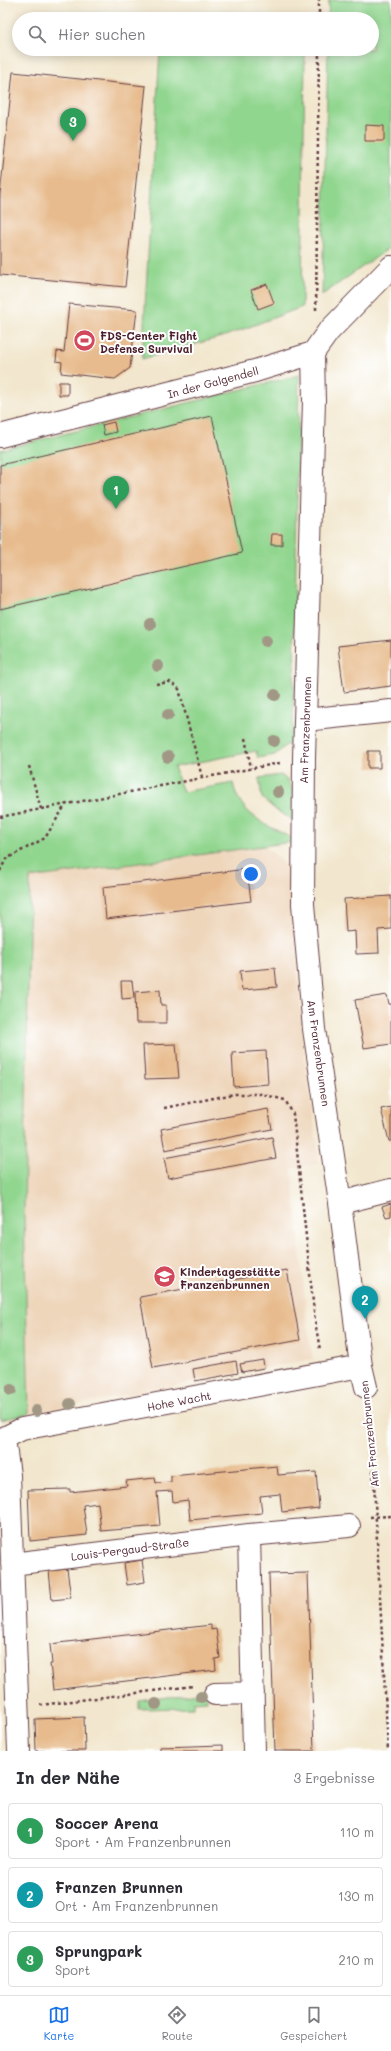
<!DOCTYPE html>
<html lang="de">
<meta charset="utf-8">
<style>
:root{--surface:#fff;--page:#f2f2f3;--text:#2b2b33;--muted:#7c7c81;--line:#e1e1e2;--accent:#1a73e8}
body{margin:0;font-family:Mali,sans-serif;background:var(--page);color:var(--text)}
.you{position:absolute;left:251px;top:874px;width:14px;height:14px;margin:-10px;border:3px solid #fff;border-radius:50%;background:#1a73e8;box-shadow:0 0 0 6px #1a73e833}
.badge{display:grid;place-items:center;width:26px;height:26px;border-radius:50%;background:var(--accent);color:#fff;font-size:13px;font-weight:700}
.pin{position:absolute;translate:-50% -33px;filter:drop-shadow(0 1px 2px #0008)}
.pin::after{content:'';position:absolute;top:21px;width:14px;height:12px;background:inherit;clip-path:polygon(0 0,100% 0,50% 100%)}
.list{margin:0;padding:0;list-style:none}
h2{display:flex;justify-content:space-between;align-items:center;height:52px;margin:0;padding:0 16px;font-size:17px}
h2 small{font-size:13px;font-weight:400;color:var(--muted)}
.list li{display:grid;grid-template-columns:26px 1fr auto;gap:12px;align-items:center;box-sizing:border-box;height:56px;margin:0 8px 8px;padding:0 8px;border:1px solid var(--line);border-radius:4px}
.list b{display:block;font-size:15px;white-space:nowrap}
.list p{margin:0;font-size:13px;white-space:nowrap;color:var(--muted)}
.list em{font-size:13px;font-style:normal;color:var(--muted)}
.icon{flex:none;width:22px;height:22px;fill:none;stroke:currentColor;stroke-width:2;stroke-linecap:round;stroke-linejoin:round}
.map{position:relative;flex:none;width:391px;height:1751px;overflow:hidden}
.search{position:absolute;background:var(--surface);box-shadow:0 2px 10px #0003;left:12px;right:12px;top:12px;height:44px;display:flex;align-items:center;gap:10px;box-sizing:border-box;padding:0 14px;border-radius:22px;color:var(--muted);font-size:15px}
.sheet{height:244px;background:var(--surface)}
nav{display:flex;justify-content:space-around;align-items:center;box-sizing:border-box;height:56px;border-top:1px solid var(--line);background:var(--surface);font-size:11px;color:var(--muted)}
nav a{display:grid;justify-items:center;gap:2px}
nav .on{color:var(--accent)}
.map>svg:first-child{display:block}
.built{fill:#eed6bb}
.green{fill:#91d68f;stroke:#6e7a5d}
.building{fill:#e7bb8d}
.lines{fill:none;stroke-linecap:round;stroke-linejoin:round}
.minor-casing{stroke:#633d43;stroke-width:24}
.path{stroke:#633d43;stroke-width:2.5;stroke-dasharray:3 3;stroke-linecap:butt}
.minor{stroke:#fff;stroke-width:22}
.tree{fill:#a19785}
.labels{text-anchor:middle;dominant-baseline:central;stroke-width:4;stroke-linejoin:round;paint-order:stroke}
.poi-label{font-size:11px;font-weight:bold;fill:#4a1f2b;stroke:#fff;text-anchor:start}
.street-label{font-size:11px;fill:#4a1f2b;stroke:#fff}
</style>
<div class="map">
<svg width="391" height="1751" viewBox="0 0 391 1751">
<rect width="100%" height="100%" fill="#fff"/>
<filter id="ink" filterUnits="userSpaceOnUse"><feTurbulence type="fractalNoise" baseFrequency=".025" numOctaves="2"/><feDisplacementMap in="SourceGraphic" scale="8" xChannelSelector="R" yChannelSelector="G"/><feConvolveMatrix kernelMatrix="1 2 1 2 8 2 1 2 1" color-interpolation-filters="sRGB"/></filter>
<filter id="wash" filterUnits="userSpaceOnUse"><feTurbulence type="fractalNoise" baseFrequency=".012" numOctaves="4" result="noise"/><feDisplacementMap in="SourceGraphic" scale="16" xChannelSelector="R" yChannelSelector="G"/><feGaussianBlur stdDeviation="0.9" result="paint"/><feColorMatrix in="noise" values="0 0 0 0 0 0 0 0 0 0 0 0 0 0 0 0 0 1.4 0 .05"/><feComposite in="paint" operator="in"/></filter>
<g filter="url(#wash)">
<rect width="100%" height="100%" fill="#f2e7ce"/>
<path class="built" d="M265,846L294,872L297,967L307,1076L320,1164L292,1169L309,1339L313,1359L29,1414L24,1215L30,878Z"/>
<path class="green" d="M329,0H391V247L322,295L328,49H372V19H328Z
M160,49H305L302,307L225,336L142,359Z
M299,375L293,744L286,745L275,755L258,758L256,751L174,767L183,792L233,783C239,814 266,825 292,838V842L30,878L24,1215L29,1414L0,1420V450Z
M281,775C298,787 293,801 293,820L277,811L262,798L259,778Z
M206,1692L207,1701L193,1702V1708L139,1709V1701Z"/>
<g id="blocks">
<path class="building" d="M13,72L146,86L125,287L0,275V195Z
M365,125L384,126V141H365Z
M267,284L274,303L258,309L251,290Z
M69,304L137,310L130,368L115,379L61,373L62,362L56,361L57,351L64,352Z
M59,382H68V395H59Z
M212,416L242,553L0,609V465Z
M114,422L116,432L104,435L102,425Z
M272,534H282V545H271Z
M391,640V686L344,692L338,646Z
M368,751H380V768H368Z
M247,869L251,901L106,919L103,887Z
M391,896V929L378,930L379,953L356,954L355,931L346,932L344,899Z
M275,968L277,987L242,990L240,971Z
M121,981H132L134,998L122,999Z
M160,990L161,1005H166V1023H136L135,992Z
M387,995L389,1004H391V1044L364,1048L355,1000Z
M176,1044L179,1078L145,1079L143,1045Z
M266,1051L268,1084L234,1087L232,1053Z
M391,1107V1141H389L381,1109Z
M268,1109L272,1129L165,1150L161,1129Z
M272,1137L276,1158L168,1178L164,1158Z
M391,1204V1216L386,1217L382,1207Z
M287,1270L300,1340L153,1368L140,1297Z
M263,1360L264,1368L242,1372L240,1364Z
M236,1361L238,1373L195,1381L193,1369Z
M277,1466L278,1475L316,1472L319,1508L282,1512L280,1494L260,1496L262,1513L190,1520L188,1500L173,1502L172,1491L157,1492L160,1526L101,1531L98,1503L83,1505L87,1535L30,1541L28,1490L70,1489V1492L127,1486L126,1481L155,1478L156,1483L171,1482V1476Z
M142,1560L145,1582L127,1585L124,1563Z
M67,1569L71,1598L52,1600L49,1571Z
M308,1573L314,1751H275L269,1574Z
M211,1625V1630L216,1629L220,1658L215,1659L216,1670L53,1690L50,1664H52L50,1644Z
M84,1717L85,1751H36L35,1719Z
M223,1745V1751H160V1747Z"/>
</g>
</g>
<g filter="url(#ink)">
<use href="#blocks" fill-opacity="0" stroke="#633d43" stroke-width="1"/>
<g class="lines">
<defs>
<path id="minor" d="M313,353L314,400L304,758L303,904L314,1029L340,1203L361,1366L366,1387
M0,436L255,371L313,353L328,332L391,267
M305,720L391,711
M340,1203L391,1190
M4,1439L9,1475L19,1751
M0,1440L22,1429L361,1366
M249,1535L254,1751
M12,1564L249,1535L349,1526
M215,1694L253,1693"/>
</defs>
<use href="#minor" class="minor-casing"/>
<path class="path" d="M319,19V0
M316,310L319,49
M156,684L170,682L179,689L202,777
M245,738L251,768
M29,766L41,809
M0,817L280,763
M0,871L6,859L45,838L66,804
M164,1108L234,1094H262L285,1100L293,1114L315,1321L320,1350
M368,1410L374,1483L388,1751
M370,1517L391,1516
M40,1705L193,1686"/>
<use href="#minor" class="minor"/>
</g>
<g class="tree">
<circle cx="150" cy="624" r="6"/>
<circle cx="266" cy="641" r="6"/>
<circle cx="158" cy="666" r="6"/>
<circle cx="275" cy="695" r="6"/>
<circle cx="168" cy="715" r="6"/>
<circle cx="274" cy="741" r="6"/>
<circle cx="168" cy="757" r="6"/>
<circle cx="278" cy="792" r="6"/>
<circle cx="11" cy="1390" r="6"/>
<circle cx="70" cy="1404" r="6"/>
<circle cx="36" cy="1411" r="6"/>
<circle cx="201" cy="1697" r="6"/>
<circle cx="156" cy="1704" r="6"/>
</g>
</g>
<defs>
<symbol id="stadium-disc" viewBox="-11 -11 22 22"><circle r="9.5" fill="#d1495b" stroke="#fff"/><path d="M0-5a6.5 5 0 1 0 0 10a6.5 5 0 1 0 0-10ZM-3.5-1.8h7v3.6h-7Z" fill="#fff"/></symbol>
<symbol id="school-disc" viewBox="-11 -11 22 22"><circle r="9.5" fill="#d1495b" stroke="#fff"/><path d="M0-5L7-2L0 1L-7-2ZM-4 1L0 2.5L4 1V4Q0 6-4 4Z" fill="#fff"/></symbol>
</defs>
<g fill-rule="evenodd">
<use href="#stadium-disc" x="72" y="328" width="25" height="25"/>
<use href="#school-disc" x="152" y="1264" width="25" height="25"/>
</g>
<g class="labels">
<g class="poi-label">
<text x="100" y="335">FDS-Center Fight<tspan x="100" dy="13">Defense Survival</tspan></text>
<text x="180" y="1271">Kindertagesstätte<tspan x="180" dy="13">Franzenbrunnen</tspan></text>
</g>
<g class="street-label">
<text transform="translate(213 382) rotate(-15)">In der Galgendell</text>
<text transform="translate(305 730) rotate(-88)">Am Franzenbrunnen</text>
<text transform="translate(319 1053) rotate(82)">Am Franzenbrunnen</text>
<text transform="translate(179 1401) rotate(-11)">Hohe Wacht</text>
<text transform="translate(369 1434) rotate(-96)">Am Franzenbrunnen</text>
<text transform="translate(130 1549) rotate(-7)">Louis-Pergaud-Straße</text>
</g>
</g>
</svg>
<div class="you"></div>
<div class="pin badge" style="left:116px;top:509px;background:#2e9e5b">1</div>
<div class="pin badge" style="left:365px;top:1319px;background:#0f9aa8">2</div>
<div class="pin badge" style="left:73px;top:141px;background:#2e9e5b">3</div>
<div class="search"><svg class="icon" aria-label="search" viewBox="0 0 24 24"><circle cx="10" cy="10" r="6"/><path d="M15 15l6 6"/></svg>Hier suchen</div>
</div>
<section class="sheet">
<h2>In der Nähe<small>3 Ergebnisse</small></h2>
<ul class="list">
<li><span class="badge" style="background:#2e9e5b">1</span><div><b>Soccer Arena</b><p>Sport · Am Franzenbrunnen</p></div><em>110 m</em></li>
<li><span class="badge" style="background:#0f9aa8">2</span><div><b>Franzen Brunnen</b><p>Ort · Am Franzenbrunnen</p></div><em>130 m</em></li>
<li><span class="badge" style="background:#2e9e5b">3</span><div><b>Sprungpark</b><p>Sport</p></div><em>210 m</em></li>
</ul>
</section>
<nav>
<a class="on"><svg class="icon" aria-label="map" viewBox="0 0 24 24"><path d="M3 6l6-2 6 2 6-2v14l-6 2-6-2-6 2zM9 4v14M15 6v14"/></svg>Karte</a>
<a><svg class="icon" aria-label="directions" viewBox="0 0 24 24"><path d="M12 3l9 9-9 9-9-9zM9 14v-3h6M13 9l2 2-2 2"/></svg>Route</a>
<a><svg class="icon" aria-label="saved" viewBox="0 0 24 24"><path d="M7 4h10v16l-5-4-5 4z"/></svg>Gespeichert</a>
</nav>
